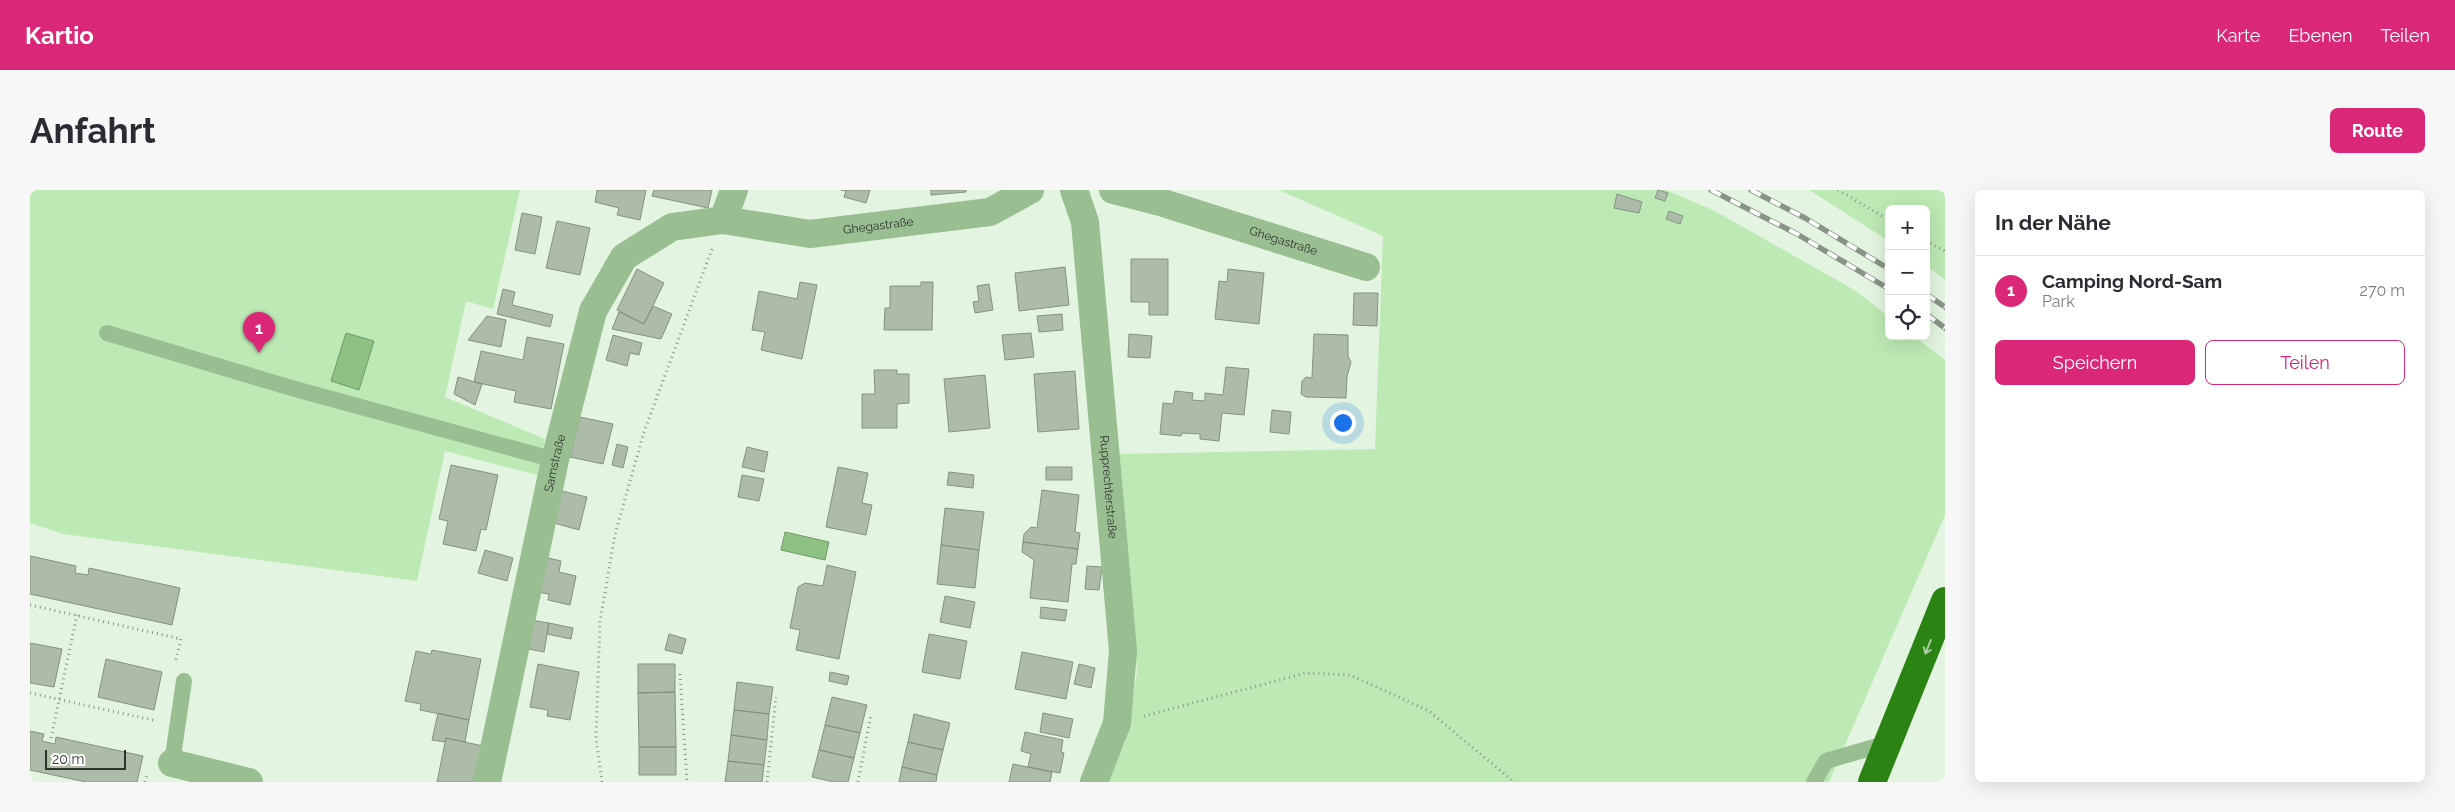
<!DOCTYPE html>
<html lang="de">
<meta charset="utf-8">
<style>
:root{--surface:#fff;--page:#f7f7f7;--text:#2b2b33;--muted:#7c7c81;--line:#e1e1e2;--accent:#db2777}
body{margin:0;font-family:Raleway,sans-serif;background:var(--page);color:var(--text)}
.controls{position:absolute;right:15px;top:15px;display:grid;overflow:hidden;border-radius:8px;box-shadow:0 5px 20px #0002}
.controls button{width:45px;height:45px;display:grid;place-items:center;padding:0;border:0;border-bottom:1px solid var(--line);background:var(--surface);color:var(--text);font:25px sans-serif}
.scale{position:absolute;left:15px;bottom:12px;width:81px;box-sizing:border-box;padding-left:5px;border:2px solid #2f352d;border-top:0;font-size:14px;line-height:18px;white-space:nowrap;color:#2f352d;-webkit-text-stroke:4px #fff;paint-order:stroke}
.you{position:absolute;left:1312px;top:232px;width:18px;height:18px;margin:-12px;border:4px solid #fff;border-radius:50%;background:#1a73e8;box-shadow:0 0 0 8px #1a73e833}
.badge{display:grid;place-items:center;width:32px;height:32px;border-radius:50%;background:var(--accent);color:#fff;font-size:16px;font-weight:700}
.pin{position:absolute;translate:-50% -41px;filter:drop-shadow(0 1px 2px #0008)}
.pin::after{content:'';position:absolute;top:26px;width:18px;height:15px;background:inherit;clip-path:polygon(0 0,100% 0,50% 100%)}
.list{margin:0;padding:0;list-style:none}
h2{display:flex;justify-content:space-between;align-items:center;height:65px;margin:0;padding:0 20px;font-size:21px}
h2 small{font-size:16px;font-weight:400;color:var(--muted)}
.list li{display:grid;grid-template-columns:32px 1fr auto;gap:15px;align-items:center;box-sizing:border-box;height:70px;padding:0 20px;border-top:1px solid var(--line)}
.list b{display:block;font-size:19px;white-space:nowrap}
.list p{margin:0;font-size:16px;white-space:nowrap;color:var(--muted)}
.list em{font-size:16px;font-style:normal;color:var(--muted)}
.actions{display:flex;gap:10px;padding:15px 20px}
.actions a{flex:1;padding:11px 0;border:1px solid var(--accent);border-radius:8px;text-align:center;font-size:18px;color:var(--accent)}
.actions .main{background:var(--accent);color:#fff}
.icon{flex:none;width:28px;height:28px;fill:none;stroke:currentColor;stroke-width:2;stroke-linecap:round;stroke-linejoin:round}
.map{position:relative;flex:none;width:1915px;height:592px;overflow:hidden;border-radius:8px}
header{display:flex;align-items:center;gap:30px;box-sizing:border-box;height:70px;padding:0 25px;background:var(--accent);color:#fff}
header strong{font-size:24px}
nav{display:flex;gap:28px;margin-inline-start:auto;font-size:18px}
.intro{display:flex;align-items:center;justify-content:space-between;box-sizing:border-box;height:120px;padding:0 30px}
h1{margin:0;font-size:35px}
.button{padding:12px 22px;border-radius:8px;background:var(--accent);color:#fff;font-size:18px;font-weight:700}
main{display:flex;gap:30px;padding:0 30px}
aside{flex:1;background:var(--surface);border-radius:8px;box-shadow:0 5px 20px #0002}
.map>svg:first-child{display:block}
.green{fill:#bde9b4}
.water{fill:#8ec283;stroke:#729869}
.building{fill:#adbca9;stroke:#849380}
.lines{fill:none;stroke-linecap:round;stroke-linejoin:round}
.path{stroke:#899587;stroke-width:3;stroke-dasharray:1 4;stroke-linecap:butt}
.lane{stroke:#99be92;stroke-width:16}
.street{stroke:#99be92;stroke-width:28}
.highway{stroke:#2b8314;stroke-width:28}
.rail-casing{stroke:#889486;stroke-width:5.5}
.rail{stroke:#fff;stroke-width:4;stroke-dasharray:11;stroke-linecap:butt}
.oneway{stroke:#aacda1}
.labels{text-anchor:middle;dominant-baseline:central;stroke-width:4;stroke-linejoin:round;paint-order:stroke}
.street-label{font-size:12px;fill:#2f352d;stroke:#fff}
</style>
<header>
<strong>Kartio</strong>
<nav><a>Karte</a><a>Ebenen</a><a>Teilen</a></nav>
</header>
<div class="intro"><h1>Anfahrt</h1><a class="button">Route</a></div>
<main>
<div class="map">
<svg width="1915" height="592" viewBox="0 0 1915 592">
<rect width="100%" height="100%" fill="#e3f4e0"/>
<path class="green" d="M0,0H490L463,119L436,111L415,207L515,249L507,285L415,261L387,391L33,344L0,333Z
M1249,0H1636L1685,21L1826,101L1859,127V146H1884L1915,170V325L1799,592H1078L1096,550L1107,482L1087,264L1345,259L1353,46Z
M1779,0H1915V89L1896,76V19H1859V51Z"/>
<path class="water" d="M316,143L344,151L329,200L301,191Z
M755,342L799,352L795,370L751,360Z"/>
<path class="building" d="M567,0H616L610,30L587,25L589,18L565,12Z
M624,0H682L678,18L622,6Z
M811,0H840L836,13L814,7L816,1Z
M901,0H936V2L901,5Z
M1628,0L1638,3L1635,11L1625,8Z
M1587,4L1612,12L1609,23L1584,18Z
M1639,21L1653,26L1650,34L1636,29Z
M492,23L512,27L505,64L485,60Z
M527,31L560,38L550,85L516,78Z
M1101,69H1138V125H1119V112H1101Z
M1035,77L1039,115L989,121L985,83Z
M607,79L634,93L614,134L587,120Z
M1198,79L1234,83L1229,134L1185,129L1189,91L1197,92Z
M770,92L787,95L772,169L731,160L735,142L722,140L729,101L767,109Z
M891,92H903L902,140H854L855,118H860V96H891Z
M959,94L963,120L945,123L943,112L949,111L947,96Z
M473,99L485,102L482,115L523,125L520,137L467,124Z
M1324,103H1348L1347,136L1323,135Z
M623,116L642,124L631,149L582,139L589,122L614,134Z
M1032,124L1033,140L1009,142L1007,126Z
M457,126L476,130L471,157L438,150Z
M1001,143L1004,167L975,170L972,145Z
M1099,144L1122,146L1120,168L1098,167Z
M1284,144L1318,145V166L1321,172L1317,187L1316,208L1276,207L1271,204L1272,191L1276,187L1282,188Z
M583,145L612,153L609,165L600,163L597,176L576,170Z
M497,147L534,154L521,219L484,212L486,201L444,192L451,161L493,170Z
M1196,177L1219,179L1214,225L1192,223L1189,251L1170,249V244L1152,243L1151,246L1130,244L1133,213L1143,214L1145,201L1163,203L1162,210L1175,211V203L1193,205Z
M844,180H867V184H879V213L867,214V238H832V204H845Z
M1045,181L1049,239L1008,242L1004,184Z
M955,185L960,238L919,242L914,189Z
M428,187L452,194L445,215L424,204Z
M1242,220L1261,222L1259,244L1240,242Z
M550,227L583,234L573,274L540,267Z
M587,254L598,257L593,278L582,275Z
M717,257L738,262L734,282L712,277Z
M421,275L468,285L456,340L451,339L446,361L413,354L418,331L409,329Z
M808,277L838,283L832,313L842,315L836,345L796,337Z
M1016,277H1042V290H1016Z
M919,282L944,285L943,298L917,295Z
M712,285L734,289L729,311L708,307Z
M1012,300L1049,305L1045,342L1050,343L1048,359L993,352L994,344L1001,337L1007,338Z
M532,301L557,307L549,340L524,333Z
M915,318L954,322L949,360L911,355Z
M993,352L1048,359L1046,374H1042L1038,412L1000,408L1004,370L992,362Z
M911,355L949,360L945,398L907,394Z
M455,360L483,368L477,391L448,383Z
M0,366L46,376L45,383L58,385L59,378L150,398L142,435L0,404Z
M514,367L531,371L529,382L546,386L540,415L518,410L519,404L507,402Z
M797,375L826,382L809,469L766,460L770,440L760,438L768,397L775,393L793,396Z
M1057,376L1072,377L1069,400L1055,399Z
M915,406L945,412L940,438L910,432Z
M1011,417L1037,420L1035,431L1010,428Z
M500,430L519,433L514,462L494,458Z
M519,433L543,438L541,449L517,444Z
M639,444L656,449L652,464L635,460Z
M899,444L937,451L930,489L892,482Z
M0,453L32,459L24,497L0,493Z
M402,460L451,469L439,530L390,520L391,514L375,511L386,461L401,464Z
M992,462L1043,472L1036,509L985,499Z
M76,469L132,482L124,520L68,507Z
M508,474L549,482L540,530L517,526L518,520L500,517Z
M608,474H645V502L608,503Z
M1049,474L1065,478L1061,498L1044,494Z
M800,482L819,486L817,495L799,491Z
M707,492L743,497L739,524L704,520Z
M645,502L646,557H609L608,503Z
M802,507L837,515L830,543L795,535Z
M704,520L739,524L737,550L701,545Z
M408,523L439,530L435,552L416,548L415,552L402,550Z
M1013,523L1043,529L1039,548L1010,542Z
M884,524L920,533L913,560L878,552Z
M795,535L830,543L824,568L789,560Z
M0,541L14,544L12,551L25,554L26,547L113,566L107,592H56L0,580Z
M995,542L1033,550L1031,562L1034,563L1030,583L998,577L1001,564L991,561Z
M701,545L737,550L734,575L698,571Z
M416,548L453,556L445,592H407Z
M878,552L913,560L907,585L872,577Z
M609,557H646V585H609Z
M789,560L824,568L818,592H804L782,587Z
M698,571L734,575L732,592H695Z
M983,574L1022,582L1020,592H979Z
M872,577L907,585L906,592H869Z"/>
<g class="lines">
<path class="path" d="M1808,0L1859,30
M1896,51L1915,61
M0,415L151,449L145,473
M650,484L657,592
M0,503L127,531
M1114,526L1276,483L1320,485L1399,521L1484,592
M21,548L47,425
M0,591L4,592
M115,592L117,585
M572,592L566,548L570,432L585,344L614,242L682,59
M737,592L746,507
M828,592L841,525"/>
<path class="lane" d="M77,143L265,199L525,270
M142,573L154,491
M1784,592L1796,571L1858,553"/>
<g class="street">
<path id="s1" d="M1044,0L1055,32L1093,461L1087,533L1064,592"/>
<path id="s2" d="M1083,0L1130,12L1336,77"/>
<path d="M693,30L704,0"/>
<path d="M142,573L219,592"/>
<path id="s3" d="M457,592L525,270L563,121L594,67L642,37L693,30L780,44L960,22L1000,0"/>
</g>
<path class="highway" d="M1842,592L1915,411"/>
<defs>
<path id="rail" d="M1681,0L1767,44L1859,99
M1721,0L1775,28L1859,79
M1896,104L1915,117
M1896,124L1915,138"/>
</defs>
<use href="#rail" class="rail-casing"/>
<use href="#rail" class="rail"/>
</g>
<defs><path id="oneway-shaft" d="M-6 0H5M1.5-3L5.5 0L1.5 3" fill="none" stroke-width="1.6" stroke-linecap="round" stroke-linejoin="round" transform="scale(1.25)"/></defs>
<use class="oneway" href="#oneway-shaft" transform="translate(1898 457) rotate(112)"/>
<g class="labels">
<g class="street-label">
<text stroke="none"><textPath href="#s3" startOffset="810">Ghegastraße</textPath></text>
<text stroke="none"><textPath href="#s2" startOffset="178">Ghegastraße</textPath></text>
<text stroke="none"><textPath href="#s3" startOffset="326">Samstraße</textPath></text>
<text stroke="none"><textPath href="#s1" startOffset="300">Rupprechterstraße</textPath></text>
</g>
</g>
</svg>
<div class="controls">
<button>+</button>
<button>−</button>
<button><svg class="icon" aria-label="locate" viewBox="0 0 24 24"><circle cx="12" cy="12" r="6"/><path d="M12 2v4M12 18v4M2 12h4M18 12h4"/></svg></button>
</div>
<div class="scale">20 m</div>
<div class="you"></div>
<div class="pin badge" style="left:229px;top:163px">1</div>
</div>
<aside>
<h2>In der Nähe<small></small></h2>
<ul class="list">
<li><span class="badge">1</span><div><b>Camping Nord-Sam</b><p>Park</p></div><em>270 m</em></li>
</ul>
<div class="actions"><a class="main">Speichern</a><a>Teilen</a></div>
</aside>
</main>
